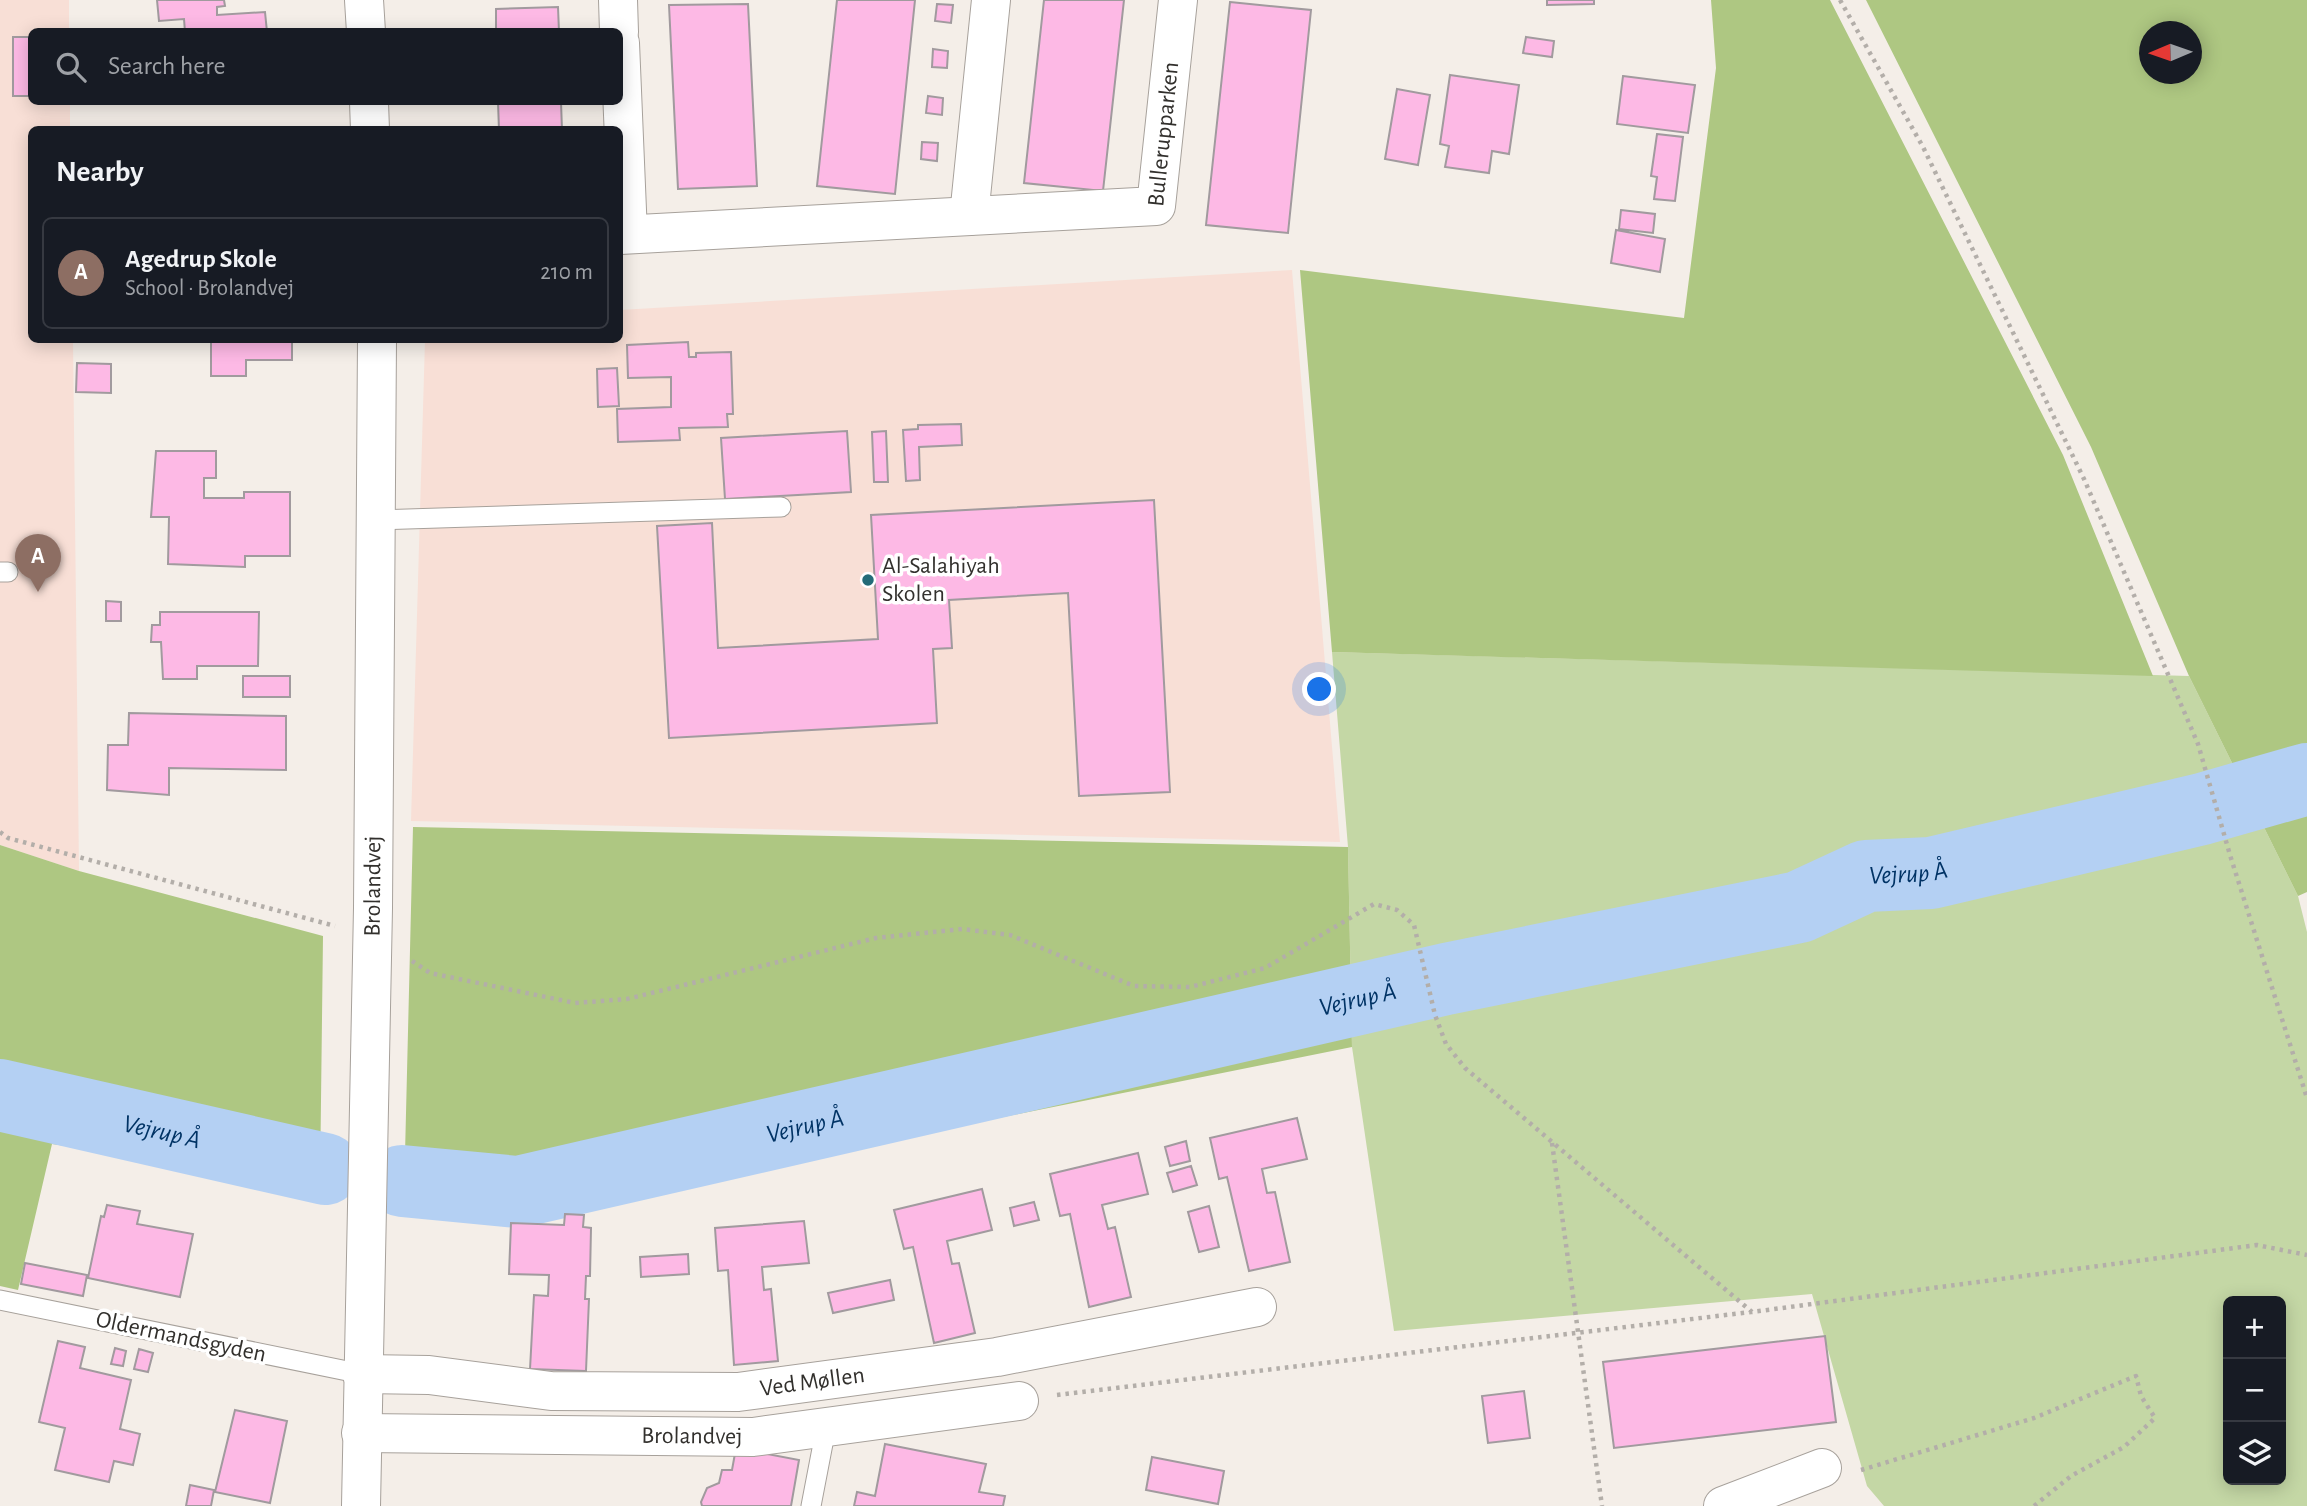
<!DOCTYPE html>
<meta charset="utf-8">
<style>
:root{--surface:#171b24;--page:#20242c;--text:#f1f3f6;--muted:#9ea1a6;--line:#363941;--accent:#94b6bd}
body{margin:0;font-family:"Alegreya Sans",sans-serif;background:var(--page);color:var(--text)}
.controls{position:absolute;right:21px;bottom:21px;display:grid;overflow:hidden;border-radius:10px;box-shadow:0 4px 18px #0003}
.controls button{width:63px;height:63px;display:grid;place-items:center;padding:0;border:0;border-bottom:2px solid var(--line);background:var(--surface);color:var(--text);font:35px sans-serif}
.compass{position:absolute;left:2139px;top:21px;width:63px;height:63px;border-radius:50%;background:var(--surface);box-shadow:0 4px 18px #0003;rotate:268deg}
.you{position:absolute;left:1320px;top:690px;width:24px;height:24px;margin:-18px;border:5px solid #fff;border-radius:50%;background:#1a73e8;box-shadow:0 0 0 10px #1a73e833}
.badge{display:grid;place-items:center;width:46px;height:46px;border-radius:50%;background:var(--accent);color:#fff;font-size:23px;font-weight:700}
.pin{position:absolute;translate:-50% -58px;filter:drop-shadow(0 2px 4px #0008)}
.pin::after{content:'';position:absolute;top:37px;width:24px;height:21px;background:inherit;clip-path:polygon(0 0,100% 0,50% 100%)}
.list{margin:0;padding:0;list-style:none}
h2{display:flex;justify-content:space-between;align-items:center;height:91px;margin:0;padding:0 28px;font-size:30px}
h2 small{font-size:23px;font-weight:400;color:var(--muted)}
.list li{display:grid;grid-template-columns:46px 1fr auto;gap:21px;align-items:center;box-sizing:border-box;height:112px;margin:0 14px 14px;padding:0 14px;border:2px solid var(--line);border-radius:10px}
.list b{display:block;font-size:26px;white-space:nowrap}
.list p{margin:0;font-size:23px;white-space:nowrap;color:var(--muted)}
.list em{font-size:23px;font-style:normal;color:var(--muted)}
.icon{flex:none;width:38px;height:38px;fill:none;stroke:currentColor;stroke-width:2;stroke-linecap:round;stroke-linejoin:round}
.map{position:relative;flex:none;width:2307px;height:1506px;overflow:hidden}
.search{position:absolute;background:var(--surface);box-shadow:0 4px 18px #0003;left:28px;top:28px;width:595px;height:77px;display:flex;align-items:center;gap:18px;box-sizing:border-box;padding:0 24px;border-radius:10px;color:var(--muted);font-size:26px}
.panel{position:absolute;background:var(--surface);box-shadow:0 4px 18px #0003;left:28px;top:126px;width:595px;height:217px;border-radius:10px}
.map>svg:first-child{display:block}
.education{fill:#f8dfd6}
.green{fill:#c4d7a5;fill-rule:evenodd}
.forest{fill:#aec782;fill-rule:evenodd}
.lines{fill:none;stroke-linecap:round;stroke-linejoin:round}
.river{stroke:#b4d0f3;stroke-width:72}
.building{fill:#fdb9e5;stroke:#a19a9e;stroke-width:2}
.service-casing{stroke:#a7a19b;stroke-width:21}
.minor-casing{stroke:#a7a19b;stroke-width:40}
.tertiary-casing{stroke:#a7a19b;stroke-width:40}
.path{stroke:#b3aea9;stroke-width:4.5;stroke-dasharray:3.5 5;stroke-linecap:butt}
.service{stroke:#fff;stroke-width:19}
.minor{stroke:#fff;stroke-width:38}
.tertiary{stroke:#fff;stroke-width:38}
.poi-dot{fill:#236b78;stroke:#fff;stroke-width:2.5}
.labels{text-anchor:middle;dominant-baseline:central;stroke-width:7;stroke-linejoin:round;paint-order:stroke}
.street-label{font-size:24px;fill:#32302d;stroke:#fff}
.poi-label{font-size:24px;fill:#32302d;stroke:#fff;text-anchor:start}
.water-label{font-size:26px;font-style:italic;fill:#013365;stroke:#fff}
</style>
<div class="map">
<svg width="2307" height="1506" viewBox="0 0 2307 1506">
<rect width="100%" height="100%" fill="#f4eee8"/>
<path class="education" d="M0,0H69V31L32,32V102H70V129L32,130V340H73L79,871L0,845Z
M1292,270L1340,842L411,821L425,340H620V310Z"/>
<path class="green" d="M1332,652L2189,676L2298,896L2307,932V1506H1884L1867,1486L1812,1294L1394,1331L1352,1047L1348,847ZM2228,1301H2281V1480H2228Z"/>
<path class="forest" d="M1711,0H1830L2063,455L2153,676L1332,652L1300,270L1684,318L1716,68Z
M1866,0H2307V892L2298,896L2189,676L2091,447ZM2150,32H2192V74H2150Z
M413,827L1348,847L1352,1047L619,1194L437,1200L404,1195Z
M0,845L79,871L323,936L320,1183L52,1144L18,1290L0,1286Z"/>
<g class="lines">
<g class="river">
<path id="s1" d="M0,1095L325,1169"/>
<path id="s2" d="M402,1181L518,1192L1446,979L1799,907L1866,876L1931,873L2202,809L2307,779"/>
</g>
</g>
<path class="building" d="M157,0H224L225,6L217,7V15L265,12L267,32H185L184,19L159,21Z
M837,0H915L895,194L817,186Z
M1044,0H1124L1103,191L1024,183Z
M1547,0H1594V4L1547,5Z
M1230,2L1311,10L1288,233L1206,225Z
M748,4L757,186L678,189L669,5Z
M937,4L953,5L951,23L935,21Z
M558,7L559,32H496V9Z
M13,37H32V96H13Z
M1526,37L1554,41L1552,57L1523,53Z
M933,49L948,51L947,68L932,67Z
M1450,75L1519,85L1509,154L1492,151L1489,173L1445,167L1449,146L1440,144Z
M1623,76L1695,85L1688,133L1617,124Z
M1397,89L1430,95L1418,165L1385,159Z
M928,96L943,98L942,115L926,113Z
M498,102H561L562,130H499Z
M1657,134L1683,137L1675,201L1654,199L1657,177L1651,176Z
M922,142L938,143L937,161L921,159Z
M1621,210L1655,214L1653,233L1619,229Z
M1616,230L1665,239L1660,272L1611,263Z
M211,340H292V360H246V376H211Z
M688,342L689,357H696V353L731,352L733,414H727L728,427L679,428L680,440L618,442L617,409L671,407V377L628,378L627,345Z
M77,363L111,364V393L76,392Z
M617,368L619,406L598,407L597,369Z
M961,424L962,445L919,447L920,480L906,481L903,430L918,429V425Z
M847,431L851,492L725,499L721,438Z
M886,431L888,482H874L872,432Z
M156,451H216V478H204V498H244V492H290V556H245V567L168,564L169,517H151Z
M1154,500L1170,792L1079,796L1068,593L949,600L952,648L933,649L937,723L669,738L657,526L712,523L718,648L878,639L871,515Z
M106,601L121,602V621H106Z
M160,612H259L258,666H197V679H163L161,642H151L152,625H160Z
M243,676H290V697H243Z
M129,713L286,716V770L169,768V795L107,790L108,745H128Z
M1297,1118L1307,1159L1262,1169L1267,1193L1275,1192L1290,1262L1249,1271L1227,1177L1219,1179L1210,1138Z
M1186,1141L1190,1161L1170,1166L1165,1147Z
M1138,1153L1148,1194L1102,1205L1108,1229L1115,1227L1131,1297L1089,1307L1070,1214L1060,1216L1050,1174Z
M1191,1166L1197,1185L1173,1192L1167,1173Z
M982,1189L992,1230L947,1241L952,1264L959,1263L975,1333L934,1343L913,1247L904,1249L894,1210Z
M1034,1202L1039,1220L1014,1226L1010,1208Z
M107,1205L140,1211L137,1224L193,1234L180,1297L88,1278L101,1216L104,1217Z
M1209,1206L1219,1247L1199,1252L1188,1212Z
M565,1214L584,1215L583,1227L591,1228L590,1276H586L585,1299H589L586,1371L530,1369L534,1295L548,1296L549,1275L509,1274L511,1223L564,1225Z
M804,1221L809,1263L762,1267L764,1290L771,1289L778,1361L734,1365L728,1270L718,1271L715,1228Z
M688,1254L689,1274L641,1277L640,1257Z
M25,1263L87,1275L83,1296L21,1284Z
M890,1280L894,1300L833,1313L828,1293Z
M1825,1336L1836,1422L1614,1448L1603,1362Z
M58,1341L85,1347L80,1368L131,1380L120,1429L140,1434L133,1465L114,1461L109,1482L55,1470L65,1428L39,1422Z
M115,1348L126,1351L123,1366L111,1364Z
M139,1349L153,1353L148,1372L134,1369Z
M1524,1391L1530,1438L1488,1443L1482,1396Z
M235,1410L287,1421L270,1503L215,1492Z
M885,1444L986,1464L979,1492L1005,1496L1003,1506H854L857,1492L875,1496Z
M736,1448L799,1460L791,1506H702L701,1502L707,1488L719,1483L722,1470H732Z
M1152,1457L1224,1471L1218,1504L1146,1490Z
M190,1485L214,1490L211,1506H186Z"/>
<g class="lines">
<defs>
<path id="service" d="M376,520L781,507
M0,572H8
M0,1300L362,1374
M811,1506L826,1428"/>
<g id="minor">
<path d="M618,0L619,32"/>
<path d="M620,43L628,234"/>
<path d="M969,216L991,0"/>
<path id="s3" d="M620,235L1156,206L1178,0"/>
<path id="s4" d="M362,1374L429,1375L551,1391L738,1392L997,1357L1257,1307"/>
<path id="s5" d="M361,1433L753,1437L1019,1401"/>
<path d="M1723,1506L1822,1468"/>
</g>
<g id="tertiary">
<path d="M364,0L366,32"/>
<path d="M369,102L370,130"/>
<path id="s6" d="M361,1506L373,908L377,340"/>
</g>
</defs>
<use href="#service" class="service-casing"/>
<use href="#minor" class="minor-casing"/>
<use href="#tertiary" class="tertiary-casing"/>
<path class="path" d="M1840,0L1923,147L2084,479L2198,744L2230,855L2307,1098
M0,832L8,838L335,926
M412,961L430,973L575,1003L627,999L876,938L962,929L1010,935L1134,986L1190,987L1265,968L1374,904L1397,910L1414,925L1435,1015L1446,1044L1465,1068L1752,1312L2257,1245L2307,1255
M1552,1143L1602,1506
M1057,1395L1751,1312
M1861,1470L2034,1418L2136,1376L2141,1396L2155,1418L2124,1447L2071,1476L2034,1506"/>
<use href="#service" class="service"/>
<use href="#minor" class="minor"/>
<use href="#tertiary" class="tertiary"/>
</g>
<circle class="poi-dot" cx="868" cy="580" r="7"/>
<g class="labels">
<g class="street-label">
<text stroke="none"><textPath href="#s3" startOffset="609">Bullerupparken</textPath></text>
<text stroke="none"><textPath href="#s6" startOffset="620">Brolandvej</textPath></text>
<text transform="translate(181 1337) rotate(12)">Oldermandsgyden</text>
<text stroke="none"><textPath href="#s4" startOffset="452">Ved Møllen</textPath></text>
<text stroke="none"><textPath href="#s5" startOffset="331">Brolandvej</textPath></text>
</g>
<g class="poi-label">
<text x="882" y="566">Al-Salahiyah<tspan x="882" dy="28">Skolen</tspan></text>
</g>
<g class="water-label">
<text stroke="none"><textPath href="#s2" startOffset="1545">Vejrup Å</textPath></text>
<text stroke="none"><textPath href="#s2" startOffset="978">Vejrup Å</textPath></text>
<text stroke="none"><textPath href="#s2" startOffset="411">Vejrup Å</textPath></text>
<text stroke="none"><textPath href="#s1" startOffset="166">Vejrup Å</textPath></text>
</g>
</g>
</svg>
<div class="controls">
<button>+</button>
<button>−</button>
<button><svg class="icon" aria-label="layers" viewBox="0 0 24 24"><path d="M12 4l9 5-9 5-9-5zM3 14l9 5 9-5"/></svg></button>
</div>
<svg class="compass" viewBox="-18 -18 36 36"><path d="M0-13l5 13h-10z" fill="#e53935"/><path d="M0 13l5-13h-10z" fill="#9ea1a6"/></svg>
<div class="you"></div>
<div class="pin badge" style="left:38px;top:592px;background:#8d6e63">A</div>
<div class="search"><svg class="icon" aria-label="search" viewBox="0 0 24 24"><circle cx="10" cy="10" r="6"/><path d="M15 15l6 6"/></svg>Search here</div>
<section class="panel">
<h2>Nearby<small></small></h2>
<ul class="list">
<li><span class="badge" style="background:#8d6e63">A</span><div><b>Agedrup Skole</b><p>School · Brolandvej</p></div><em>210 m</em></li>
</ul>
</section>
</div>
